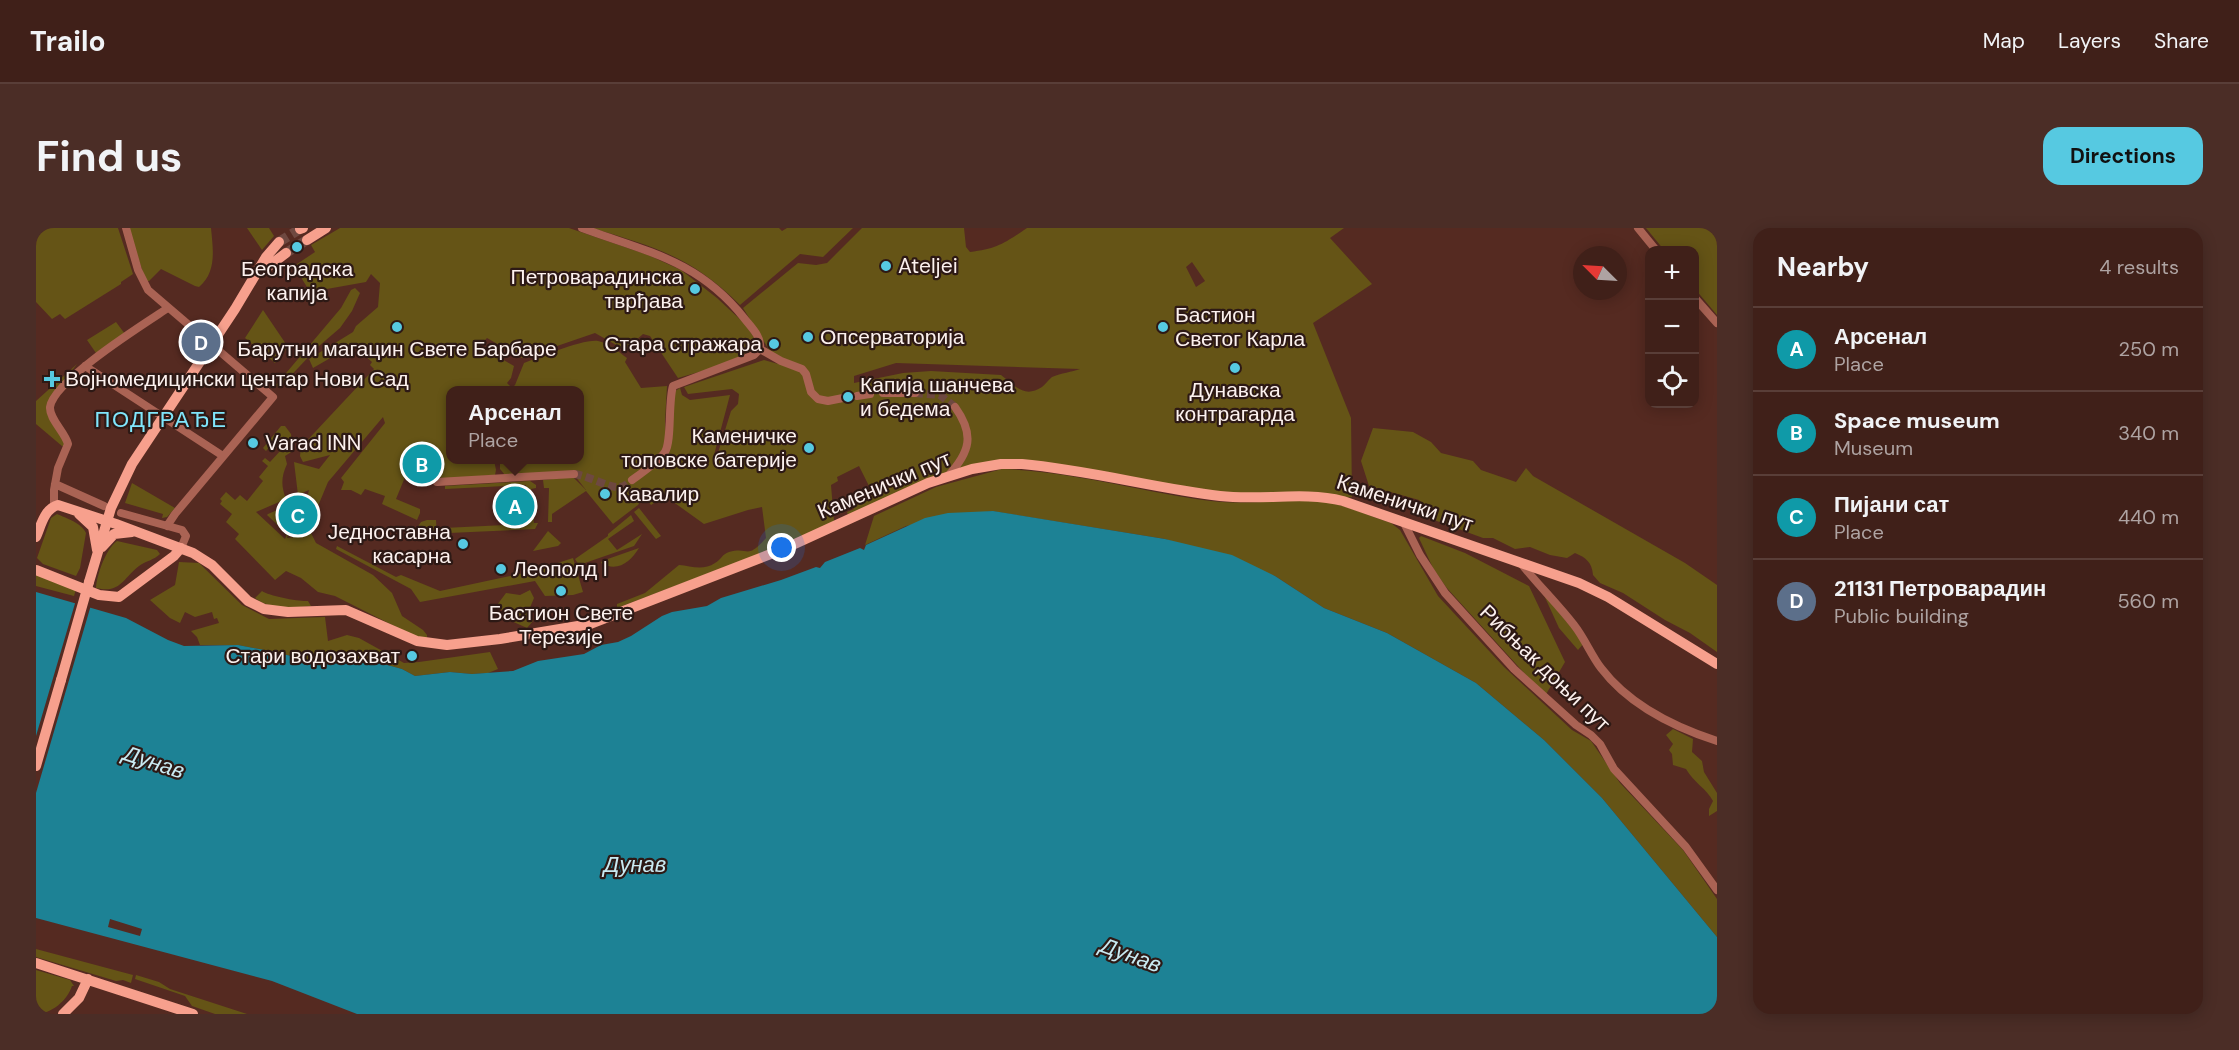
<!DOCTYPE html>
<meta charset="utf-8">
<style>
body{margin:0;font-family:"DM Sans",sans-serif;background:#4b2d26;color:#f1f3f6}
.controls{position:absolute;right:18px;top:18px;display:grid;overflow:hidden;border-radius:12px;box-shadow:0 3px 15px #0003}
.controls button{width:54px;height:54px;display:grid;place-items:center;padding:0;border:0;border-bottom:2px solid #593e38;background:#402019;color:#f1f3f6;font:30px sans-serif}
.compass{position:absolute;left:1537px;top:18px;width:54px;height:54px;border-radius:50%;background:#402019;box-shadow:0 3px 15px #0003;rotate:294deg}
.you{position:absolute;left:746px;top:320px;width:21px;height:21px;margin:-15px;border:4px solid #fff;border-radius:50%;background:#1a73e8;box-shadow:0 0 0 9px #1a73e833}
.badge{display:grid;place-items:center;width:39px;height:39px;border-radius:50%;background:#56c9e1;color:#fff;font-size:20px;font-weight:700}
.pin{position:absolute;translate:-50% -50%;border:3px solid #fff;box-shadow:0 2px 6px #0006}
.popup{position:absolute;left:410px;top:158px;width:138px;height:78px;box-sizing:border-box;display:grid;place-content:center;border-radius:12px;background:#402019;filter:drop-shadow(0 2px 4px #0005);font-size:20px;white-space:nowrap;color:#aea3a2}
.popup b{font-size:22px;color:#f1f3f6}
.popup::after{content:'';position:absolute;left:50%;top:100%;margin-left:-12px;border:12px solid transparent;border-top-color:#402019}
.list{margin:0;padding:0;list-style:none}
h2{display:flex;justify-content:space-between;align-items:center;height:78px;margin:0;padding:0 24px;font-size:26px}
h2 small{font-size:20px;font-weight:400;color:#aea3a2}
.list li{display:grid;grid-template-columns:39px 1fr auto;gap:18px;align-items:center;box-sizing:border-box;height:84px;padding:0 24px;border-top:2px solid #593e38}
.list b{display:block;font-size:22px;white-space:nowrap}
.list p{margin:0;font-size:20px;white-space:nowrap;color:#aea3a2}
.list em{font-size:20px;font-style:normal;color:#aea3a2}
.icon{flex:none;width:33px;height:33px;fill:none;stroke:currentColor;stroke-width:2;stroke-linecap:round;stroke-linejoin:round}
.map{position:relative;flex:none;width:1681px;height:786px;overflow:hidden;border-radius:18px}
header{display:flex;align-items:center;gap:36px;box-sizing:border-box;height:84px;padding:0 30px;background:#402019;border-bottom:2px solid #593e38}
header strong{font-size:28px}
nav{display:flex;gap:33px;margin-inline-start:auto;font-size:21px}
.intro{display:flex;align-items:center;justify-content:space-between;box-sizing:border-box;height:144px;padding:0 36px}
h1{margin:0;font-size:42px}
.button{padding:15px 27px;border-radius:18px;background:#56c9e1;color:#111;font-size:21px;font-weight:700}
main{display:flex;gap:36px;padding:0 36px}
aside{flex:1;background:#402019;border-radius:18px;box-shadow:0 3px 15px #0003}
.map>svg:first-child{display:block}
.green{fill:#655416;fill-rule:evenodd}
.water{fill:#1d8295}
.pier{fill:#552a21}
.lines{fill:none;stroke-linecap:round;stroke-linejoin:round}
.minor-tunnel{stroke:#6e4840;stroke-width:8;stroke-dasharray:8 4;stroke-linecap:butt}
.major-tunnel{stroke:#6e4840;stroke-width:10;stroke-dasharray:10 5;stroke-linecap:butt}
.minor{stroke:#aa6354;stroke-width:8}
.major{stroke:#f7a08d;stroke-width:10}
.major-bridge{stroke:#f7a08d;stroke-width:10}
.poi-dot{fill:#56c9e1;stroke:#2d1915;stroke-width:2}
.labels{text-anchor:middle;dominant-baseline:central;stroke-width:4.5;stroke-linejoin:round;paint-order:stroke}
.poi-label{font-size:21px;fill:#fcf1ee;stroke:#2d1915;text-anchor:start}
.street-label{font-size:21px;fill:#fcf1ee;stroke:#2d1915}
.neighbourhood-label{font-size:22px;letter-spacing:1.5px;fill:#80e6fc;stroke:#2d1915}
.water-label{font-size:22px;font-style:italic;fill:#c9eaf2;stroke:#2d1915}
</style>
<header>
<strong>Trailo</strong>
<nav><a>Map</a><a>Layers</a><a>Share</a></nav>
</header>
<div class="intro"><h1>Find us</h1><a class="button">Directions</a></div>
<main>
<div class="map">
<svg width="1681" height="786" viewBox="0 0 1681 786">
<rect width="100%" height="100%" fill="#552a21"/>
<path class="green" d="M0,0H82L97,46L85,54V56L29,91L24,86L16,91L0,74Z
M92,0H175C177,21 181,44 163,59L159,58L125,41L113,53H110Z
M211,0H233L238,8L226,22Z
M304,0H533L612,27L645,42L681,70L709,96L721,114L718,121L687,137L642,150L614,108L607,106L589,122L559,105L486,130L451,110L443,118L447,123L454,124L478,138L475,150L471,155L476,160L479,157L488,135C505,129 546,111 562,113C572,115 583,124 591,130L589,134L605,160L631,158L629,193L631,225L639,163L644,160L646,167L654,172L694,167L678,227L681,228L695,183L702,176L703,166L696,161L652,166L648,159L728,132L742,136L707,80L762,35L780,37L791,35L826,0H928L930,19L934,24C961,21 969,15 991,0H1308L1294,10L1336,56L1277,95L1315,190L1316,269L1308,270L1279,264L1207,267L964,233L812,287L811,284L818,281L816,277L827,272L824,266L834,260L823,238L801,249L802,253L795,257L798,293L779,305L581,380V376L609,365L643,337C655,338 667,343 679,335C685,332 686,326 693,324C714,318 709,333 730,310L726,279L712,282L668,296L629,268L615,277L608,268L602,277L577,296L550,263L516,286V294H512L513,260H508L507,252L537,249L550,262L535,243L469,247L464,241V232H544V162H414V232H458L460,242L459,247L408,251L374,237L360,271L384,281V285L381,292L346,276L349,268L329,261L325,267L315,262H305L308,254L305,250L349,195L347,189L292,254L282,278L270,273L264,275L251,310L266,308L275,288H277L275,305L280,315L337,347L356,365L366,388L387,402L391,407V412L374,406L299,368L282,364L265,350L250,343L239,352L199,311L203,306L190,294L196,286L184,276L186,273L184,271L190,264L199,272L204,267L211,273L227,253L223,249L232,238L226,233L229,230L234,234L245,222L237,215L230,223L227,220L245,198H249L255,206L257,223L249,228L251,236C245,249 245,258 250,271L220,284L249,311L251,306L231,287L232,286L271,269L273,262L262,267L258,234L283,241L294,227L267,234L264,228L265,219L338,141L334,137L336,134L317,117L277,140L273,131L317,104L320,98L342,79L344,55L335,46L330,54L274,64L258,38L279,24L275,17ZM1156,34L1169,53L1160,59L1150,39ZM860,135L1044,141C1036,144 1025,145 1016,149C1012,152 1010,156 1006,159C988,171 978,157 965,147L895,143L867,145L818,155V148Z
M556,0H743L746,3L751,0H817L787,29L764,26L704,77C656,29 619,19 556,0Z
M1610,0H1681V87L1659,61L1658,22H1628Z
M319,60L324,65L316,83L304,100L283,118L243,160L240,157L305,80L315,62Z
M227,82L252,119L239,135L209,110Z
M80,94L89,106L60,125L51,112Z
M41,136L16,169L14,177L30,218H26L0,196V173Z
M1337,200L1377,204L1395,214L1405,225L1437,233L1445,242L1480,254L1490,240L1497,248L1649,335L1681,357V424L1654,405L1629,392L1587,365L1564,355L1557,347C1556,335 1551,330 1539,325L1531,330L1514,327L1494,319L1479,321L1457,310H1447L1390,289L1393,280L1383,272L1333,258L1325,233Z
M966,241C1037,243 1105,264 1175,273C1209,277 1242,272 1276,273C1303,273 1330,287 1355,295L1364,302L1402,368L1468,439L1536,502L1555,513L1584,555L1647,622L1681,671V709L1566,570L1508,512L1440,455L1351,405L1288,380L1239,348L1129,311L956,283L870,298L829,317L838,288L900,259Z
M494,253L500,257V260L495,261L498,295H502L499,301L413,305L408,300L492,296L490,257L409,261V258Z
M96,255L139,280L131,289L126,290L127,286L89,275Z
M603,280L625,308L620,311L598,284Z
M21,286C30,290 46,295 50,305L44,340L40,348L7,336L1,330L15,290Z
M595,287L598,293L572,311L581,322L606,306L598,318L543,337L539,331L572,308V306Z
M391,292H400L401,310H374L385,294Z
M512,303L525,315L522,318L497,323Z
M1385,308L1429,325L1493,358L1529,434L1509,468L1410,359L1397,340L1383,310Z
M81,313L121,322L124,326C118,332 110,333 103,338C87,350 85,366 60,360C61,347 69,322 81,313Z
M301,318L360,349L365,347L404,363L497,343L537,330L547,364L537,367L509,368L499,353L384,374L375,361L300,321Z
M603,320C595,333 582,345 565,335L566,333Z
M143,334L163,335L206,377L233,391L289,389L292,413L311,407L323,410L368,435L383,434L454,424L462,441L452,445L436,446L414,444L379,448L366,441L333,432L301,431L283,435L239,424L202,417H164L161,409L155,403L183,395L181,390L178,391L176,384L159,389L149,384L144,395L134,390L114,372L139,357Z
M0,346L40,361L38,368L0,358Z
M494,362L498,370L493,382L497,393L491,400L471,391L469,383L465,382L461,377L470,365L484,367Z
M226,363C233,368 265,374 272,373L275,378C257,380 234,382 219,370Z
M1507,365L1548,415L1542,422L1523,400Z
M1637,501L1657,511L1656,524L1666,533L1668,544L1681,565V583L1673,588V581L1677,573C1670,560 1658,555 1650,541L1637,537L1636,526L1633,522L1637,516L1630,507Z
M0,721L97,747L95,755L87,752L80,753L0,729Z
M0,742L34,752L38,758H36C31,773 15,786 0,786Z
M100,747L123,754L134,761L211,786H179L156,778L149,768L99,751Z"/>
<path class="water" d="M957,283L1129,311L1196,327L1239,348L1288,380L1351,405L1440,455L1508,512L1566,570L1681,709V786H321L236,753L0,690V364L90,390L132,412L148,418L202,417L239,424L283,435L301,431L333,432L366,441L379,448L414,444L436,446L477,443L502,433L548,426L565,417L582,414L595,408L626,388L636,384L671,378L685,370L745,352L780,339L784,340L789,334L824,320L828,322L830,317L889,290L912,285Z"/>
<path class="pier" d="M40,372L55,377L0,565V508Z
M74,691L106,701L104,708L72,699Z"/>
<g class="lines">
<path class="minor-tunnel" d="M879,165L904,167L919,179
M538,246C551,247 575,261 584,259C588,259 593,255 596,252"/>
<path class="major-tunnel" d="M243,14L264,1
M250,25L271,12"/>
<path class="minor" d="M90,0L102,42L112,62L237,169L139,286L131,298
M546,0C611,24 662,32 708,90C715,99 726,109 724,121L718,127L637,158C632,174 636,213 629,224C621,235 607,244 596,252
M1602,0L1620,22
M1658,69L1681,95
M724,121L745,133L766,141L770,146L775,164L782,171L792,173L812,169
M49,138L187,228
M847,165H879
M821,168L834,166
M912,248C934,224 939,207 919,179
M401,254L538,246
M19,256L68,278
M18,278V262L22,240L32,216C29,204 13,191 14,179C18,152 108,96 132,80
M85,285L146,302L150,308L145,320
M1367,293L1384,327L1409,365L1478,441L1540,497L1555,507L1564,516L1578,541L1650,619L1681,662
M1484,334C1501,356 1521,375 1538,397C1549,411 1555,427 1565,440C1593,477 1638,499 1681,513"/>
<path class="major" d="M264,1L267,0
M271,12L290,0
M225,44L250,25
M43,286L57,299L61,322
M0,309C5,298 8,281 22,277L80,296L157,325L176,337L212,373L228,381L252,384L310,382L381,413L411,417L464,411L554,396L750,320L892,255L936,241L965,236H986C1053,242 1118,260 1184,268C1225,273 1267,263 1307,273L1543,355L1572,369L1681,436
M66,319L78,306L96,304
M0,342L63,367L83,369L138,328L145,320
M53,354L75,280L96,236L199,81L230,29L243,14
M0,538L25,452
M0,735L157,786
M27,786L43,770L52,751"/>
<path class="major-bridge" d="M25,452L53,354"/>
</g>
<g class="poi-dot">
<circle cx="261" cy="19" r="6"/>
<circle cx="850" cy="38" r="6"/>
<circle cx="659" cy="61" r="6"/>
<circle cx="361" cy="99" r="6"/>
<circle cx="1127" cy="99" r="6"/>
<circle cx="772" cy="109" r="6"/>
<circle cx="738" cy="116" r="6"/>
<circle cx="1199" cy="140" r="6"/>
<path d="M13 142h6v6h6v6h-6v6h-6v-6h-6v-6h6z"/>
<circle cx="812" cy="169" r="6"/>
<circle cx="217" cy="215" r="6"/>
<circle cx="773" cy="220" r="6"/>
<circle cx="569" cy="266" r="6"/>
<circle cx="427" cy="316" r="6"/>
<circle cx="465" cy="341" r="6"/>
<circle cx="525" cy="363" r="6"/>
<circle cx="376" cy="428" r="6"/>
</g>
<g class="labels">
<g class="poi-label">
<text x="862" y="38">Ateljei</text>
<text x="261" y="41" text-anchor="middle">Београдска<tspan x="261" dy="24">капија</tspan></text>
<text x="647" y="49" text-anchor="end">Петроварадинска<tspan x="647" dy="24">тврђава</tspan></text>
<text x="1139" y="87">Бастион<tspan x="1139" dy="24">Светог Карла</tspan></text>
<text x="784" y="109">Опсерваторија</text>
<text x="726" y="116" text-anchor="end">Стара стражара</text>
<text x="361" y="121" text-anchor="middle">Барутни магацин Свете Барбаре</text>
<text x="29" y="151">Војномедицински центар Нови Сад</text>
<text x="824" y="157">Капија шанчева<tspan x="824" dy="24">и бедема</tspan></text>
<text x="1199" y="162" text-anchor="middle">Дунавска<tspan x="1199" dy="24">контрагарда</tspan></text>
<text x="761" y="208" text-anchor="end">Каменичке<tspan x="761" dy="24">топовске батерије</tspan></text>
<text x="229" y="215">Varad INN</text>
<text x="581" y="266">Кавалир</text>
<text x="415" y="304" text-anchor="end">Једноставна<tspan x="415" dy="24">касарна</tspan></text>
<text x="477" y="341">Леополд I</text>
<text x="525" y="385" text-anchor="middle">Бастион Свете<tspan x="525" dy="24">Терезије</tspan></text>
<text x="364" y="428" text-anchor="end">Стари водозахват</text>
</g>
<g class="street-label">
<text transform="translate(848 257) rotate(-23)">Каменички пут</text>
<text transform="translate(1369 275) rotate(18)">Каменички пут</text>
<text transform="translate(1509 440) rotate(44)">Рибњак доњи пут</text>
</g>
<g class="neighbourhood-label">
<text x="125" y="191">ПОДГРАЂЕ</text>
</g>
<g class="water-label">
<text transform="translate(118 534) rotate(18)">Дунав</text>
<text x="599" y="636">Дунав</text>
<text transform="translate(1095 727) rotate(20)">Дунав</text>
</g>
</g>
</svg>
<div class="controls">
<button>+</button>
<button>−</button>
<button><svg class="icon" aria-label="locate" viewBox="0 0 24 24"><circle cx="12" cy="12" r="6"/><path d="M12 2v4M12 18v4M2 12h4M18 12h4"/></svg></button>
</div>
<svg class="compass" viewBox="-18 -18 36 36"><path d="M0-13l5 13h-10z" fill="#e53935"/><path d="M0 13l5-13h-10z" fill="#aea3a2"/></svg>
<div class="you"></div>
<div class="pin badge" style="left:479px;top:278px;background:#0f9aa8">A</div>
<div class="popup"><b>Арсенал</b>Place</div>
<div class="pin badge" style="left:386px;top:236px;background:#0f9aa8">B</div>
<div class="pin badge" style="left:262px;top:287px;background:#0f9aa8">C</div>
<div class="pin badge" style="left:165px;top:114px;background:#5c6f8a">D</div>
</div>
<aside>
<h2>Nearby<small>4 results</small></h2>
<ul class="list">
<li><span class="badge" style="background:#0f9aa8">A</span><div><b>Арсенал</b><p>Place</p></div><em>250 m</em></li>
<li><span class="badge" style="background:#0f9aa8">B</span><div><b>Space museum</b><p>Museum</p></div><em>340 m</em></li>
<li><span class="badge" style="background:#0f9aa8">C</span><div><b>Пијани сат</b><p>Place</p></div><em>440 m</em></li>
<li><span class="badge" style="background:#5c6f8a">D</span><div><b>21131 Петроварадин</b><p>Public building</p></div><em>560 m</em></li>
</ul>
</aside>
</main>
